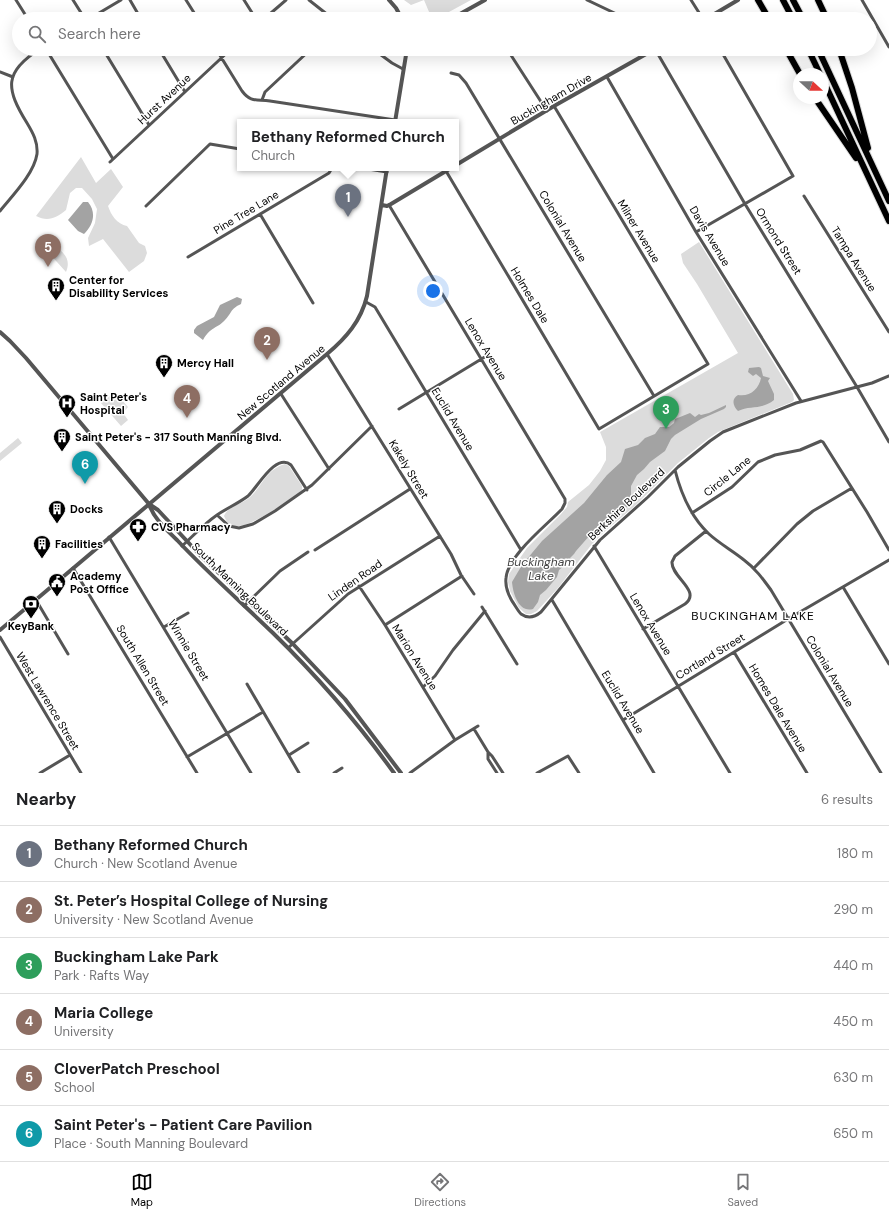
<!DOCTYPE html>
<meta charset="utf-8">
<style>
body{margin:0;font-family:"DM Sans",sans-serif;background:#f2f2f2;color:#202124}
.compass{position:absolute;left:793px;top:68px;width:36px;height:36px;border-radius:50%;background:#fff;box-shadow:0 4px 16px #0002;rotate:111deg}
.you{position:absolute;left:433px;top:291px;width:14px;height:14px;margin:-10px;border:3px solid #fff;border-radius:50%;background:#1a73e8;box-shadow:0 0 0 6px #1a73e833}
.badge{display:grid;place-items:center;width:26px;height:26px;border-radius:50%;background:#000;color:#fff;font-size:13px;font-weight:700}
.pin{position:absolute;translate:-50% -33px;filter:drop-shadow(0 1px 2px #0008)}
.pin::after{content:'';position:absolute;top:21px;width:14px;height:12px;background:inherit;clip-path:polygon(0 0,100% 0,50% 100%)}
.popup{position:absolute;left:237px;top:119px;width:222px;height:52px;box-sizing:border-box;display:grid;place-content:center;border-radius:0px;background:#fff;filter:drop-shadow(0 1px 3px #0005);font-size:13px;white-space:nowrap;color:#757577}
.popup b{font-size:15px;color:#202124}
.popup::after{content:'';position:absolute;left:50%;top:100%;margin-left:-8px;border:8px solid transparent;border-top-color:#fff}
.list{margin:0;padding:0;list-style:none}
h2{display:flex;justify-content:space-between;align-items:center;height:52px;margin:0;padding:0 16px;font-size:17px}
h2 small{font-size:13px;font-weight:400;color:#757577}
.list li{display:grid;grid-template-columns:26px 1fr auto;gap:12px;align-items:center;box-sizing:border-box;height:56px;padding:0 16px;border-top:1px solid #e0e0e0}
.list b{display:block;font-size:15px;white-space:nowrap}
.list p{margin:0;font-size:13px;white-space:nowrap;color:#757577}
.list em{font-size:13px;font-style:normal;color:#757577}
.icon{flex:none;width:22px;height:22px;fill:none;stroke:currentColor;stroke-width:2;stroke-linecap:round;stroke-linejoin:round}
.map{position:relative;flex:none;width:889px;height:773px;overflow:hidden}
.search{position:absolute;background:#fff;box-shadow:0 4px 16px #0002;left:12px;right:12px;top:12px;height:44px;display:flex;align-items:center;gap:10px;box-sizing:border-box;padding:0 14px;border-radius:22px;color:#757577;font-size:15px}
.sheet{height:388px;background:#fff}
nav{display:flex;justify-content:space-around;align-items:center;box-sizing:border-box;height:56px;border-top:1px solid #e0e0e0;background:#fff;font-size:11px;color:#757577}
nav a{display:grid;justify-items:center;gap:2px}
nav .on{color:#000}
.map>svg:first-child{display:block}
.green{fill:#dcdcdc}
.water{fill:#a3a3a3}
.lines{fill:none;stroke-linecap:round;stroke-linejoin:round}
.motorway-casing{stroke:#dbdbdb;stroke-width:8}
.minor{stroke:#555;stroke-width:3}
.tertiary{stroke:#555;stroke-width:4}
.motorway{stroke:#000;stroke-width:6}
.labels{text-anchor:middle;dominant-baseline:central;stroke-width:3;stroke-linejoin:round;paint-order:stroke}
.street-label{font-size:11px;fill:#000;stroke:#fff}
.poi-label{font-size:11px;font-weight:bold;fill:#000;stroke:#fff;text-anchor:start}
.water-label{font-size:12px;font-style:italic;fill:#444;stroke:#fff}
.neighbourhood-label{font-size:12px;letter-spacing:1px;fill:#000;stroke:#fff}
</style>
<div class="map">
<svg width="889" height="773" viewBox="0 0 889 773">
<rect width="100%" height="100%" fill="#fff"/>
<path class="green" d="M404,0H471L436,19H432L424,0L411,5Z
M81,157L96,183L111,169L123,187L108,206C111,215 117,224 127,226L139,243L145,246L147,253L144,261L129,272L103,239L89,246L88,238L95,223L97,209L92,199L82,188H76L70,193L66,210C56,218 48,222 36,216Z
M699,242L793,394L794,400L792,402L718,432L709,438L678,463L636,505L603,533L592,544L558,588L537,611L531,614H526L519,608L510,591L508,582L509,574L527,548L561,514L567,507L568,502L589,485L600,471L606,460V447L600,432L738,353L697,284L683,263L681,254Z
M51,245C62,250 72,258 66,272L48,252V248Z
M115,392L128,407L123,413L128,420L121,426L101,403Z
M18,438L22,443L0,461V453Z
M285,464L289,466L302,486V490L299,493C289,501 251,526 239,526C234,527 231,525 227,522L224,516C227,507 242,504 249,498C263,486 265,470 285,464Z"/>
<path class="water" d="M83,202H88C97,213 93,225 84,234L78,231L68,220Z
M237,297L242,299L241,304C230,309 232,313 225,320C217,329 211,326 203,340L194,333V330L197,326L214,317L220,305Z
M759,367L761,368L763,376L770,378L768,381L774,394V400C762,410 750,405 738,411C733,406 731,399 738,395C750,397 759,389 761,378L756,374L753,376L748,372L749,368Z
M726,405V407L724,409L701,419L675,435L671,439L665,451L650,462L644,469L637,475L631,486V500L628,506L613,518L598,526L576,551L574,554L567,561L565,565L559,570L557,577L546,590L540,595L538,602L533,609C519,613 513,594 512,582L522,565L542,541L584,503L607,475L621,462L625,449L638,445L645,438L655,434L660,427H669L674,423L675,419L690,413L695,417L699,414L701,415L709,413Z"/>
<g class="lines">
<defs>
<path id="motorway" d="M758,0L769,19
M783,0L793,19
M793,0L803,19
M818,0L827,19
M786,49L800,74
M808,49L820,74
M818,49L889,201
M839,49L852,88L868,148
M823,80L889,221
M815,98L856,158"/>
</defs>
<use href="#motorway" class="motorway-casing"/>
<path class="minor" d="M16,0L28,19
M73,0L85,19
M130,0L141,19
M186,0L198,19
M244,0L256,19
M309,0L333,19
M587,0L627,19
M691,0L703,19
M862,0L889,47
M89,19L121,0
M264,19L286,0
M46,49L113,159
M103,49L149,125
M159,49L185,92
M216,49L242,91C251,103 257,99 270,101L395,120
M373,49L392,63L403,69
M507,49L547,111
M655,49L745,204L857,387L889,442
M0,72L13,77
M451,73L459,75L466,83L654,396
M607,77L696,232L801,401
M262,100L265,92L311,49
M110,162L231,49
M362,168L387,172
M446,171L599,429L708,364L554,106
M804,196L889,332
M389,205L565,499V503L562,509C547,525 508,555 506,578C505,586 508,594 512,601C515,605 518,611 521,614C528,619 535,617 541,612L600,540L648,497L678,467L710,441L723,432L796,403L872,383L889,376
M146,206L210,144L240,149
M0,211C12,196 34,174 37,154C38,142 33,133 27,123C6,89 3,72 40,49
M260,214L313,303
M696,232L793,176L720,49
M188,257L329,173L332,168
M366,302L375,307L521,550
M327,354L451,554L461,575L474,594
M281,394L329,469
M399,409L488,355
M675,470C681,494 691,517 709,534C720,544 733,551 744,560C755,568 763,579 771,590L881,773
M692,513L732,487L758,462L775,455L800,450L821,441L823,442L867,512L889,550
M217,515L229,526L239,528L253,524L275,511L312,485L372,426
M109,537L251,773
M182,546C194,535 204,524 217,515C227,508 239,503 248,496C257,488 276,452 291,465L307,490
M594,546L730,773
M315,550L410,489
M73,568L197,773
M754,568L797,524L813,511L852,488
M359,586L385,625L455,740
M843,587L889,664
M36,600L68,654
M552,600L654,773
M244,606L280,571L308,552
M482,607L517,664
M385,625L462,576
M164,627L188,613
M643,629L685,604C702,591 671,577 672,562L675,556L706,531
M0,637L81,773
M288,648L348,594L440,536
M734,652L807,773
M247,684L299,773
M423,687L435,676L453,650L485,611
M623,720L788,619L889,560
M474,729L488,752L492,756L503,773
M488,752V759L497,773
M289,755L308,743
M187,757L263,712
M40,773L70,755
M334,773L342,768
M410,773L455,740L478,726
M537,773L568,756L579,773"/>
<path class="tertiary" d="M389,0L396,8L402,19
M451,19L485,0
M706,19L738,0
M395,122L407,49
M456,165L554,106L655,49
M382,205L387,206L391,204L451,168
M0,332L10,341L26,358L149,504L158,510L200,555L293,644L345,699L401,773
M149,504C154,519 166,529 177,540C207,572 241,602 273,633C317,676 358,723 394,773
M0,630L327,354C346,338 361,321 367,296L387,168"/>
<use href="#motorway" class="motorway"/>
</g>
<defs>
<symbol id="building-pin" viewBox="-11 -11 22 30"><path d="M0 17L-7.5 6A9.5 9.5 0 1 1 7.5 6Z" fill="#000" stroke="#fff"/><path d="M-4-6H4V6H1V3H-1V6H-4ZM-2.5-4.3h1.7v1.8h-1.7ZM.8-4.3h1.7v1.8H.8ZM-2.5-1h1.7V.8h-1.7ZM.8-1h1.7V.8H.8Z" fill="#fff"/></symbol>
<symbol id="hospital-pin" viewBox="-11 -11 22 30"><path d="M0 17L-7.5 6A9.5 9.5 0 1 1 7.5 6Z" fill="#000" stroke="#fff"/><path d="M-5-5h3v3.5h4V-5h3V5h-3V1.5h-4V5h-3Z" fill="#fff"/></symbol>
<symbol id="pharmacy-pin" viewBox="-11 -11 22 30"><path d="M0 17L-7.5 6A9.5 9.5 0 1 1 7.5 6Z" fill="#000" stroke="#fff"/><path d="M-2-6h4v4h4v4h-4v4h-4v-4h-4v-4h4Z" fill="#fff"/></symbol>
<symbol id="civic-pin" viewBox="-11 -11 22 30"><path d="M0 17L-7.5 6A9.5 9.5 0 1 1 7.5 6Z" fill="#000" stroke="#fff"/><path d="M-.6-6.5H3V-4.5H.6V-3L4-1V1h2V6H-6V1h2V-1L-.6-3ZM-1.2 2.5V6h2.4V2.5Z" fill="#fff"/></symbol>
<symbol id="bank-pin" viewBox="-11 -11 22 30"><path d="M0 17L-7.5 6A9.5 9.5 0 1 1 7.5 6Z" fill="#000" stroke="#fff"/><path d="M-6-4H6V4H-6ZM0-2.3a2.3 2.3 0 1 0 0 4.6a2.3 2.3 0 1 0 0-4.6Z" fill="#fff"/></symbol>
</defs>
<g fill-rule="evenodd">
<use href="#building-pin" x="46" y="276" width="20" height="27"/>
<use href="#building-pin" x="154" y="353" width="20" height="27"/>
<use href="#hospital-pin" x="57" y="393" width="20" height="27"/>
<use href="#building-pin" x="52" y="427" width="20" height="27"/>
<use href="#building-pin" x="47" y="499" width="20" height="27"/>
<use href="#pharmacy-pin" x="128" y="517" width="20" height="27"/>
<use href="#building-pin" x="32" y="534" width="20" height="27"/>
<use href="#civic-pin" x="47" y="572" width="20" height="27"/>
<use href="#bank-pin" x="21" y="594" width="20" height="27"/>
</g>
<g class="labels">
<g class="street-label">
<text transform="translate(164 99) rotate(-43)">Hurst Avenue</text>
<text transform="translate(551 99) rotate(-30)">Buckingham Drive</text>
<text transform="translate(246 212) rotate(-31)">Pine Tree Lane</text>
<text transform="translate(563 226) rotate(59)">Colonial Avenue</text>
<text transform="translate(639 231) rotate(59)">Milner Avenue</text>
<text transform="translate(710 236) rotate(59)">Davis Avenue</text>
<text transform="translate(779 241) rotate(58)">Ormond Street</text>
<text transform="translate(854 259) rotate(58)">Tampa Avenue</text>
<text transform="translate(530 295) rotate(59)">Holmes Dale</text>
<text transform="translate(486 349) rotate(59)">Lenox Avenue</text>
<text transform="translate(281 382) rotate(-40)">New Scotland Avenue</text>
<text transform="translate(453 419) rotate(59)">Euclid Avenue</text>
<text transform="translate(409 469) rotate(59)">Kakely Street</text>
<text transform="translate(727 476) rotate(-39)">Circle Lane</text>
<text transform="translate(626 504) rotate(-43)">Berkshire Boulevard</text>
<text transform="translate(355 580) rotate(-35)">Linden Road</text>
<text transform="translate(240 589) rotate(44)">South Manning Boulevard</text>
<text transform="translate(651 624) rotate(59)">Lenox Avenue</text>
<text transform="translate(189 650) rotate(59)">Winnie Street</text>
<text transform="translate(710 656) rotate(-31)">Cortland Street</text>
<text transform="translate(415 657) rotate(58)">Marion Avenue</text>
<text transform="translate(143 665) rotate(59)">South Allen Street</text>
<text transform="translate(830 671) rotate(59)">Colonial Avenue</text>
<text transform="translate(48 701) rotate(59)">West Lawrence Street</text>
<text transform="translate(623 702) rotate(59)">Euclid Avenue</text>
<text transform="translate(778 708) rotate(59)">Homes Dale Avenue</text>
</g>
<g class="poi-label">
<text x="69" y="280">Center for<tspan x="69" dy="13">Disability Services</tspan></text>
<text x="177" y="363">Mercy Hall</text>
<text x="80" y="397">Saint Peter's<tspan x="80" dy="13">Hospital</tspan></text>
<text x="75" y="437">Saint Peter's - 317 South Manning Blvd.</text>
<text x="70" y="509">Docks</text>
<text x="151" y="527">CVS Pharmacy</text>
<text x="55" y="544">Facilities</text>
<text x="70" y="576">Academy<tspan x="70" dy="13">Post Office</tspan></text>
<text x="31" y="626" text-anchor="middle">KeyBank</text>
</g>
<g class="water-label">
<text x="541" y="562">Buckingham<tspan x="541" dy="14">Lake</tspan></text>
</g>
<g class="neighbourhood-label">
<text x="753" y="616">BUCKINGHAM LAKE</text>
</g>
</g>
</svg>
<svg class="compass" viewBox="-18 -18 36 36"><path d="M0-13l5 13h-10z" fill="#e53935"/><path d="M0 13l5-13h-10z" fill="#757577"/></svg>
<div class="you"></div>
<div class="pin badge" style="left:348px;top:217px;background:#6b7280">1</div>
<div class="popup"><b>Bethany Reformed Church</b>Church</div>
<div class="pin badge" style="left:267px;top:360px;background:#8d6e63">2</div>
<div class="pin badge" style="left:666px;top:429px;background:#2e9e5b">3</div>
<div class="pin badge" style="left:187px;top:418px;background:#8d6e63">4</div>
<div class="pin badge" style="left:48px;top:267px;background:#8d6e63">5</div>
<div class="pin badge" style="left:85px;top:484px;background:#0f9aa8">6</div>
<div class="search"><svg class="icon" aria-label="search" viewBox="0 0 24 24"><circle cx="10" cy="10" r="6"/><path d="M15 15l6 6"/></svg>Search here</div>
</div>
<section class="sheet">
<h2>Nearby<small>6 results</small></h2>
<ul class="list">
<li><span class="badge" style="background:#6b7280">1</span><div><b>Bethany Reformed Church</b><p>Church · New Scotland Avenue</p></div><em>180 m</em></li>
<li><span class="badge" style="background:#8d6e63">2</span><div><b>St. Peter’s Hospital College of Nursing</b><p>University · New Scotland Avenue</p></div><em>290 m</em></li>
<li><span class="badge" style="background:#2e9e5b">3</span><div><b>Buckingham Lake Park</b><p>Park · Rafts Way</p></div><em>440 m</em></li>
<li><span class="badge" style="background:#8d6e63">4</span><div><b>Maria College</b><p>University</p></div><em>450 m</em></li>
<li><span class="badge" style="background:#8d6e63">5</span><div><b>CloverPatch Preschool</b><p>School</p></div><em>630 m</em></li>
<li><span class="badge" style="background:#0f9aa8">6</span><div><b>Saint Peter's - Patient Care Pavilion</b><p>Place · South Manning Boulevard</p></div><em>650 m</em></li>
</ul>
</section>
<nav>
<a class="on"><svg class="icon" aria-label="map" viewBox="0 0 24 24"><path d="M3 6l6-2 6 2 6-2v14l-6 2-6-2-6 2zM9 4v14M15 6v14"/></svg>Map</a>
<a><svg class="icon" aria-label="directions" viewBox="0 0 24 24"><path d="M12 3l9 9-9 9-9-9zM9 14v-3h6M13 9l2 2-2 2"/></svg>Directions</a>
<a><svg class="icon" aria-label="saved" viewBox="0 0 24 24"><path d="M7 4h10v16l-5-4-5 4z"/></svg>Saved</a>
</nav>
